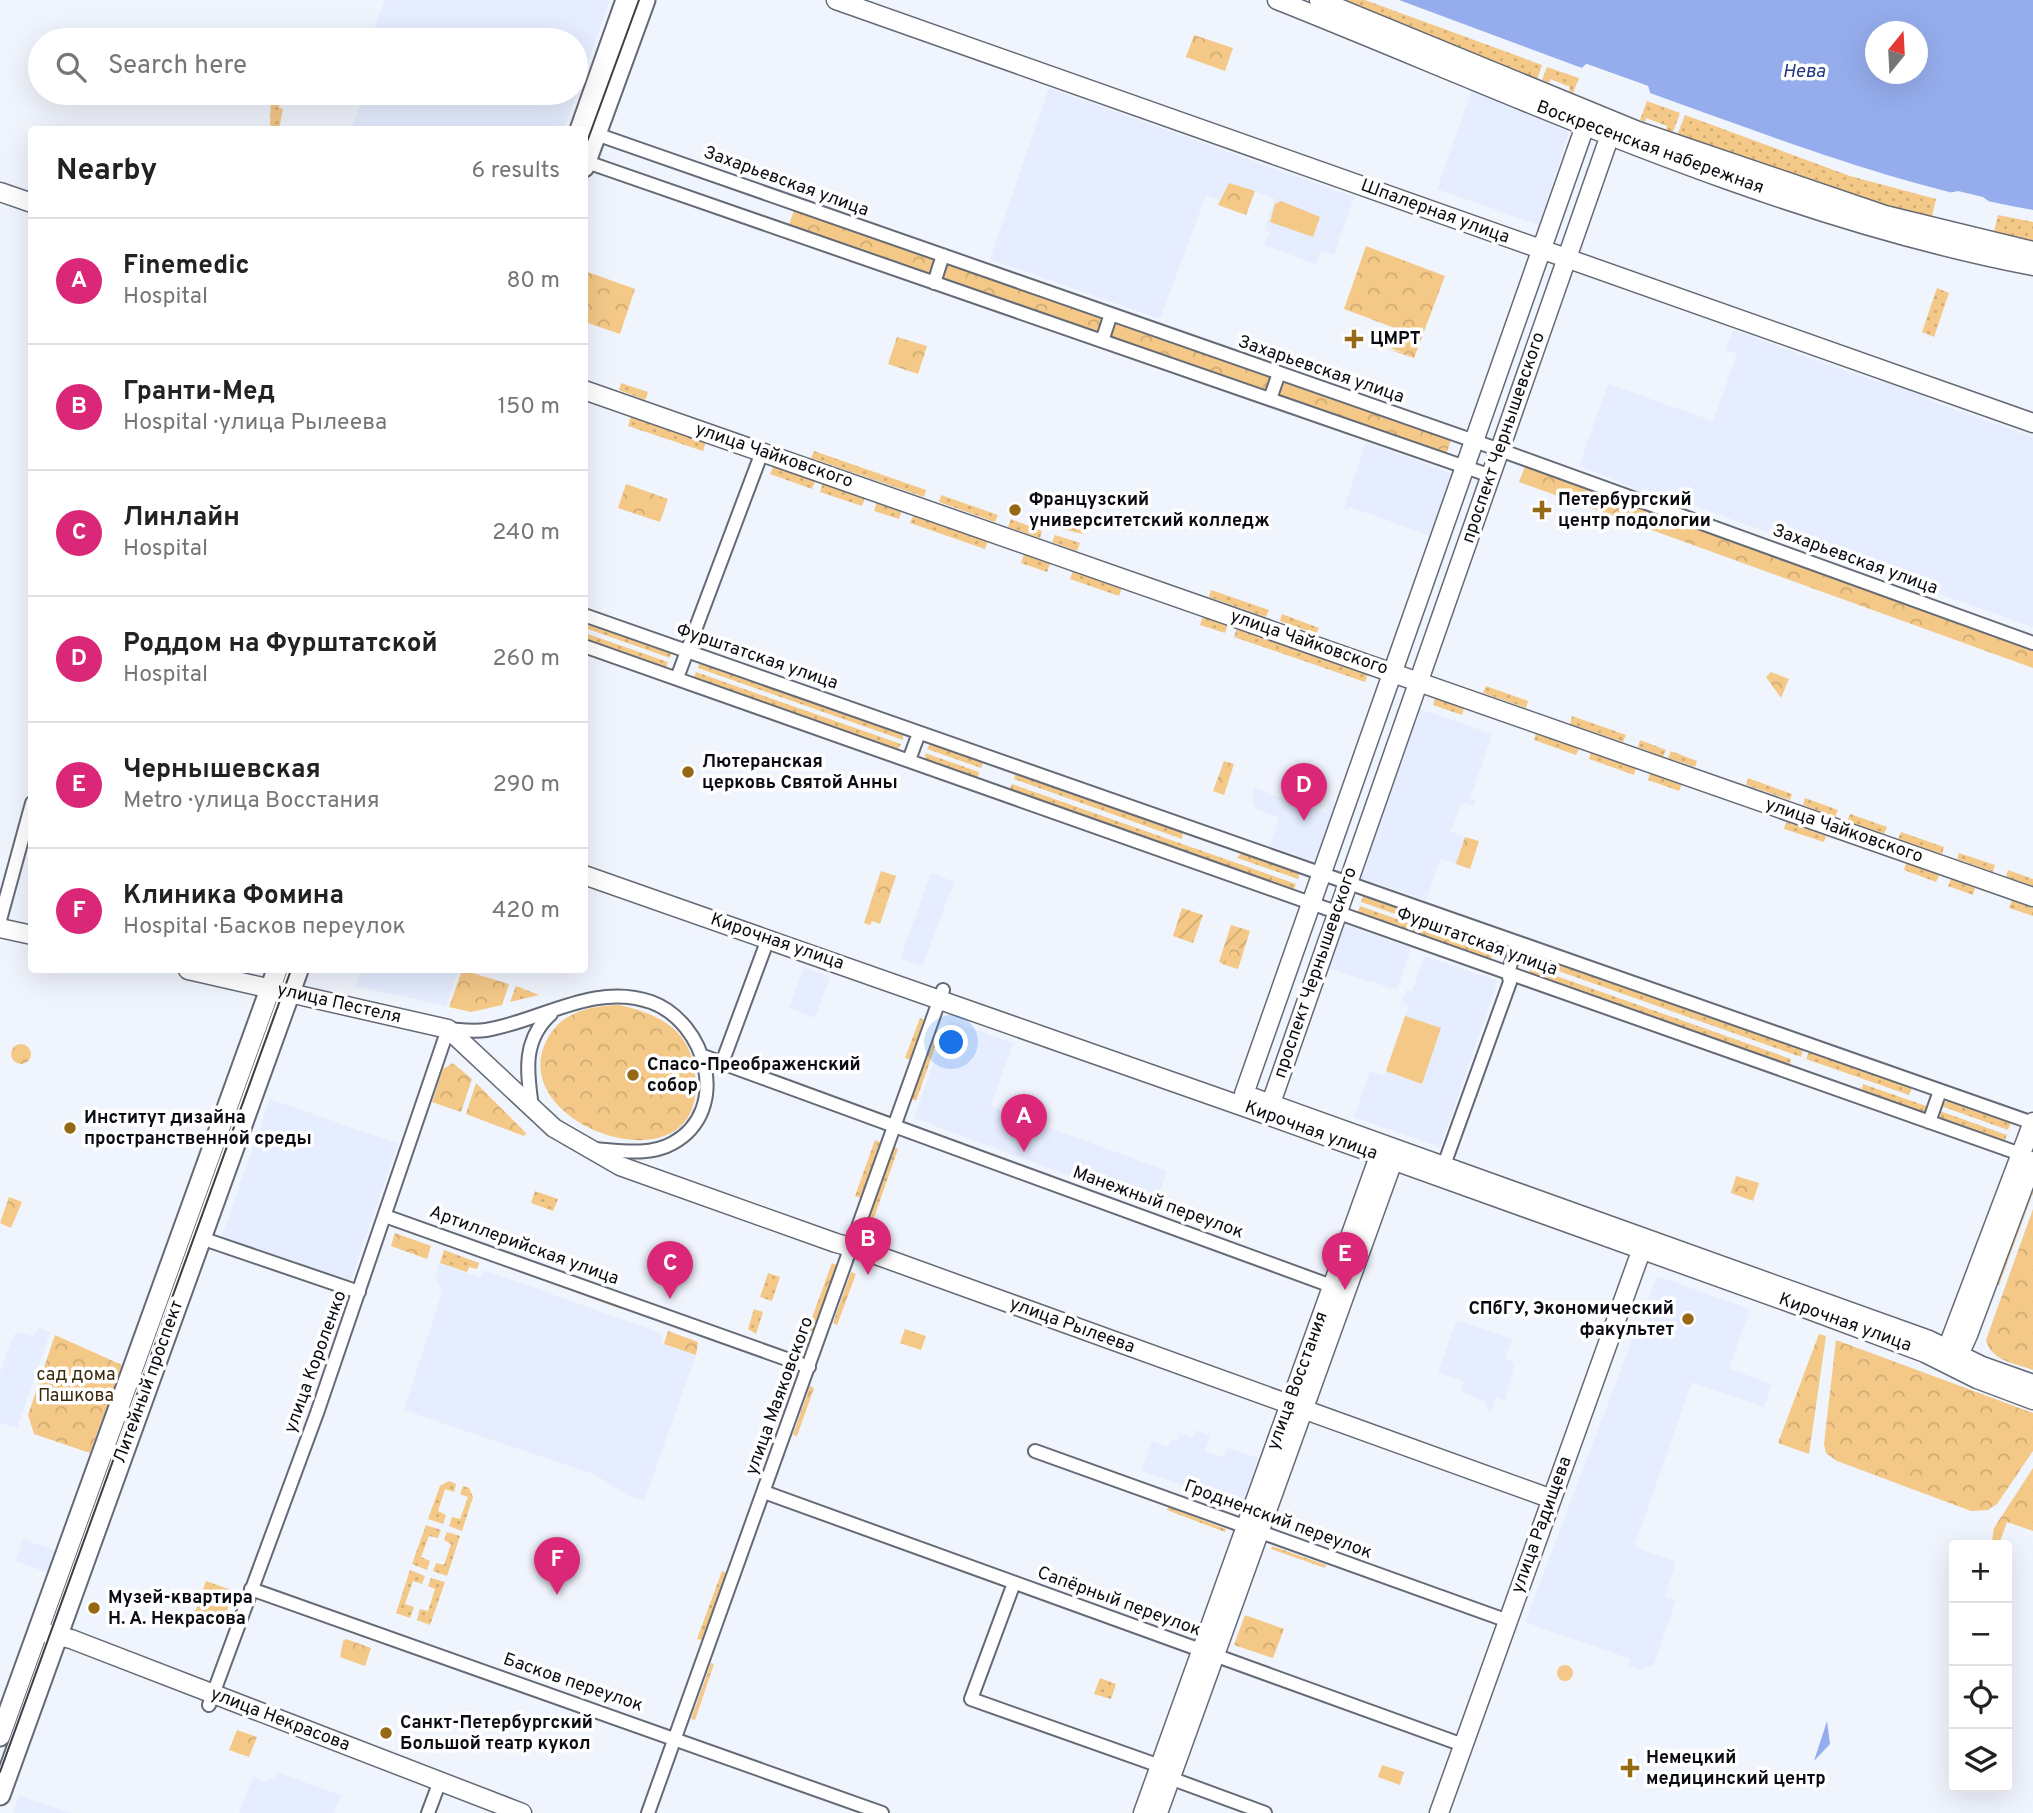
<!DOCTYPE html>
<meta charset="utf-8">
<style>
body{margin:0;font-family:Overpass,sans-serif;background:#f6f6f6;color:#222}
.controls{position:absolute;right:21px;bottom:21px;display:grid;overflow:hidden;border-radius:7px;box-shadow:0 7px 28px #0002}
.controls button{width:63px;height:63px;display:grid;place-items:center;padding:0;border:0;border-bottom:2px solid #e0e0e0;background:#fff;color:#222;font:35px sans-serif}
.compass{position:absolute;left:1865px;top:21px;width:63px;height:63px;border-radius:50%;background:#fff;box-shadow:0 7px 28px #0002;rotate:18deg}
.you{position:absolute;left:952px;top:1043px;width:24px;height:24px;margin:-18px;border:5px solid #fff;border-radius:50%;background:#1a73e8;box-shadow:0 0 0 10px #1a73e833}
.badge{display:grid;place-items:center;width:46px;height:46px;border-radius:50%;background:#db2777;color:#fff;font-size:23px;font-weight:700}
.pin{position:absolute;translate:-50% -58px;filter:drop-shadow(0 2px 4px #0008)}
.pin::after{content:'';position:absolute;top:37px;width:24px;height:21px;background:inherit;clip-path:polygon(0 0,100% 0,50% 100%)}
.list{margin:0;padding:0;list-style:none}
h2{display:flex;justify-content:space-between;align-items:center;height:91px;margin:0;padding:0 28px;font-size:30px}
h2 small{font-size:23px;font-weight:400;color:#767676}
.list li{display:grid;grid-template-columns:46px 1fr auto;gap:21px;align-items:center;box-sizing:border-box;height:126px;padding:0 28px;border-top:2px solid #e0e0e0}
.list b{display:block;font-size:26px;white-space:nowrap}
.list p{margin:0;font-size:23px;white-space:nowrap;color:#767676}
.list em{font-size:23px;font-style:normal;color:#767676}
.icon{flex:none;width:38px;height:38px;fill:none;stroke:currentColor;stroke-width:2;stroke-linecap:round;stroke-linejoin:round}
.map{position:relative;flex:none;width:2033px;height:1813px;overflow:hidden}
.search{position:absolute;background:#fff;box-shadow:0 7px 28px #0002;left:28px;top:28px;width:560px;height:77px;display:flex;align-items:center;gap:18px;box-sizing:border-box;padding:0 24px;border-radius:38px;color:#767676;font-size:26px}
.panel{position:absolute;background:#fff;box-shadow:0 7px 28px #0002;left:28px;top:126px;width:560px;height:847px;border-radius:7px}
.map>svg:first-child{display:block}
.built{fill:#e5edfe}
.grass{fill:url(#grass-dots)}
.forest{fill:url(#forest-crowns)}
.garden{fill:url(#garden-furrows)}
.pitch{fill:#f4c887}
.water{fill:#95aded;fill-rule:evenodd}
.pier{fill:#f0f4fd}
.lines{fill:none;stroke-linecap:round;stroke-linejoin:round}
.street-casing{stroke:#656a77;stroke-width:16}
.secondary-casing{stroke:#656a77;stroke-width:21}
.primary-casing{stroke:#656a77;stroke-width:23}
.street{stroke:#fff;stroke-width:12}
.secondary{stroke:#fff;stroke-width:18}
.primary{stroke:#fff;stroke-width:19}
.tram{stroke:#3c3f45;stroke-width:2}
.poi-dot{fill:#956916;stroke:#fff;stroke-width:2.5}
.labels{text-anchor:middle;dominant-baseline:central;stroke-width:7;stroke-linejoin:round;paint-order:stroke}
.street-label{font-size:18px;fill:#0a0c11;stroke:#fff}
.poi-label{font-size:18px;font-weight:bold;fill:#0a0c11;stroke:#fff;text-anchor:start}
.park-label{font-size:18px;fill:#3c2a0d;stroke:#fff}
.water-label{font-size:19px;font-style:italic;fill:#243881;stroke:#fff}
</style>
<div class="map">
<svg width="2033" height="1813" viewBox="0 0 2033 1813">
<defs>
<pattern id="grass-dots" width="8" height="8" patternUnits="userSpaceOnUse" patternTransform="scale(1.75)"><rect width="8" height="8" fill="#f4c887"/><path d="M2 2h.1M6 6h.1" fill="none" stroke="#d0ab74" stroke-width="1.8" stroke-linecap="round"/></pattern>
<pattern id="forest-crowns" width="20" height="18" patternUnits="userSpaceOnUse" patternTransform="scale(1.75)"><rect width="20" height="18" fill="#f4c887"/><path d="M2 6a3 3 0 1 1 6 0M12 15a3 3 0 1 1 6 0" fill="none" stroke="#d0ab74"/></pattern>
<pattern id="garden-furrows" width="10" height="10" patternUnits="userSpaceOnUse" patternTransform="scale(1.75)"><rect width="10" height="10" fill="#f4c887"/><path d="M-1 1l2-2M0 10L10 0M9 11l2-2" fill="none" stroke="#d0ab74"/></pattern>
</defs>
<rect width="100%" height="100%" fill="#f0f4fd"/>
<path class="built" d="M385,0H610L564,129H352L364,93H576V40H370Z
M1049,88L1354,197L1334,255L1321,251L1316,264L1264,245L1269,232L1264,230L1275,199L1255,192L1246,215L1218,205L1219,200L1206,195L1160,319L990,259Z
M1472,90L1569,132L1539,225L1437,189Z
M1733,330L1877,382H1885L1925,395L1928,400L2033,437V627L1799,544L1800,540L1792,537L1790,540L1683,502L1684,498L1679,496L1673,494L1672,498L1643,488L1641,491L1579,466L1608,384L1713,421L1737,354L1726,350Z
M1366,442L1448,472L1452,477L1431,536L1350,507L1348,510L1344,509Z
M1420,709L1492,734L1470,799L1476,801L1474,806L1464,803L1460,806L1451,832L1465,837L1456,864L1440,859L1426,900L1361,878Z
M1254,788L1325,813L1330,800L1336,802L1316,858L1310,860L1270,846L1279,818L1256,809L1252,802Z
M931,873L954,882L922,967L900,959Z
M1343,924L1411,948L1397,990L1328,968Z
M1424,956L1498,981L1440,1147L1354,1117L1370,1071L1384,1076L1409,1006L1402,1003L1407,989L1412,991Z
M804,967L830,977L815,1018L789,1008Z
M361,970H459L446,1006L355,986Z
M949,1020L1013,1043L991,1106L1167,1171L1155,1207L914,1118Z
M270,1099L398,1144L350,1282L222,1236Z
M439,1263L481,1278L484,1270L652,1330L663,1334L660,1343L696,1355L644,1501L627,1495L596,1475L404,1410L442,1292L435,1276Z
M1657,1276L1750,1309L1729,1369L1772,1384L1764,1407L1692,1382L1634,1547L1676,1562L1665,1596L1676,1600L1654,1664L1641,1670L1629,1666L1630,1659L1525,1622L1639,1322L1647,1324L1650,1315L1644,1312Z
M1457,1320L1512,1339L1505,1359L1515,1363L1505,1400L1496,1397L1490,1415L1484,1401L1461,1392L1464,1382L1438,1372Z
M38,1327L50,1333L17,1428L0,1423V1373L13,1336L17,1332L34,1337Z
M1196,1430L1210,1436L1205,1451L1224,1457L1228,1448L1258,1458L1242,1507L1142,1471L1152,1441L1168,1447L1171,1439L1177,1441L1180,1434L1193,1438Z
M23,1539L56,1551L48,1573L16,1561Z
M278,1773L341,1795L334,1813H239L253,1777L267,1782L269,1778L276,1780Z
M19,1796L72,1813H13Z"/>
<path class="grass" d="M1335,0H1365L1542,65L1536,83Z
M1547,67L1579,78L1573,93L1569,91L1570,87L1550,79L1549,83L1542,80Z
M271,93H282L279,108L283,109L279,129L270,125Z
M1647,101L1680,113L1673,132L1666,130L1667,126L1646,118L1645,122L1640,120Z
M1685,115L1850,176L1936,199L1931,221L1676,138Z
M1998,215L2033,222V244L1993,236Z
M1937,288L1949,293L1934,337L1922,332Z
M621,383L648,392L645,400L619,390Z
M631,416L706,442L703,451L628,426Z
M814,451L926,490L924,497L811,458Z
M774,465L816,480L812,489L770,474Z
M823,482L865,497L862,506L820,492Z
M941,495L998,515L995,522L939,502Z
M877,501L902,510L899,519L874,511Z
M914,514L988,540L985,549L910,523Z
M1057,518L1086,527L1083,534L1054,527Z
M1011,519L1042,531L1040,538L1008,527Z
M1055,535L1080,543L1077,551L1052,542Z
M1024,554L1050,563L1047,572L1021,563Z
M1073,570L1122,587L1119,596L1070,579Z
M1211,590L1269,610L1266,617L1209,597Z
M1282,614L1319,628L1316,634L1280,621Z
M1203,616L1228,624L1225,633L1200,625Z
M585,619L672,650L670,658L585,628Z
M1237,628L1368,673L1365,682L1234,637Z
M585,633L668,662L665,670L585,641Z
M700,660L903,733V740L698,668Z
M696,672L901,744L896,751L693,680Z
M1486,686L1528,701L1526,708L1483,693Z
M1435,698L1464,708L1462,715L1433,705Z
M1572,716L1626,735L1623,742L1570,724Z
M1536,733L1579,748L1576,755L1534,740Z
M1640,740L1666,750L1663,757L1638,747Z
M931,743L984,760L981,768L927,749Z
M1671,751L1697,761L1695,767L1668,758Z
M1591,752L1636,768L1634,775L1589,759Z
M925,753L979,772L977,780L926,761Z
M1016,772L1183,830L1182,839L1014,779Z
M1650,773L1682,784L1679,791L1648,780Z
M1748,778L1792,794L1790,800L1746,785Z
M1012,784L1296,884L1293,891L1009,791Z
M1805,798L1838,810L1835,817L1803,805Z
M1850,814L1887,827L1884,834L1847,821Z
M1786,822L1826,836L1824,842L1784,829Z
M1901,832L1944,847L1942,854L1898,839Z
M1243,851L1300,872L1298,879L1237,858Z
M1959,853L1995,865L1993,872L1957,859Z
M1906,863L1939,875L1936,882L1904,870Z
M2008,870L2033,879V886L2006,877Z
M1951,879L1975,888L1973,895L1948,886Z
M1364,894L1497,941L1495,949L1361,902Z
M2012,900L2033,908V916L2009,908Z
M1360,906L1493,953L1490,961L1357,914Z
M1536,954L1803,1050L1801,1057L1533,962Z
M1531,967L1791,1059L1789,1066L1529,974Z
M516,986L539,995L510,1002Z
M920,1018L924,1020L910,1060L905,1058Z
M936,1031L940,1033L916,1101L912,1099Z
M1809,1052L1912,1088L1909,1095L1806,1059Z
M1863,1084L1929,1107L1923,1113L1861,1092Z
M1948,1100L2011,1122L2008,1130L1941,1106Z
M1940,1111L2007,1135L2004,1142L1941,1120Z
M875,1140L880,1142L861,1198L855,1196Z
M894,1147L898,1149L870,1229L866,1227Z
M2031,1189L2033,1193L1999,1285L1995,1284Z
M535,1191L558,1199L553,1211L531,1203Z
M444,1250L479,1263L477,1269L469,1267L467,1272L440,1263Z
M524,1270L622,1306L621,1309L523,1273Z
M768,1273L780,1277L772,1301L760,1297Z
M754,1309L763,1312L756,1334L748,1329Z
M449,1481L456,1484L454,1492L445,1489L438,1511L446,1515L443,1524L428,1519L440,1486Z
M463,1486L469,1488L473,1497L462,1531L449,1526L452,1517L460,1519L468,1497L460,1494Z
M1168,1507L1226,1529L1225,1532L1167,1510Z
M426,1525L441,1530L438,1538L429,1536L421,1557L430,1561L427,1570L412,1564Z
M447,1532L460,1536L447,1576L433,1571L436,1563L444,1565L451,1544L444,1540Z
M1272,1546L1326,1565L1325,1568L1271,1549Z
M410,1570L425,1576L422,1584L413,1581L405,1604L414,1607L410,1618L396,1613Z
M722,1571L726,1573L702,1640L697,1639Z
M431,1578L445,1582L430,1625L417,1620L420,1609L428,1611L435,1589L428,1586Z
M1100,1678L1116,1684L1111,1699L1094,1694Z"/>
<path class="forest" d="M1194,35L1233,48L1225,71L1186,57Z
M1229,183L1255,191L1246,215L1218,205Z
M795,208L1451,440L1446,455L788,227Z
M1366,246L1445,276L1414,358L1387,349L1404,353L1411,334L1344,309Z
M585,271L635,289L620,334L585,322Z
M897,337L927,346L918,374L888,364Z
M1526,464L2033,651V668L1519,482Z
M626,484L668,499L660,522L618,508Z
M1771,672L1789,679L1781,698L1766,677Z
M1224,761L1234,764L1224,795L1213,791Z
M1465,837L1479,841L1470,869L1456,864Z
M881,871L896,876L887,903L872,898Z
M1231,946L1244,950L1238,969L1225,965Z
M462,970L509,984L502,1005L471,1012L449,1007Z
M619,1005C659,1014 690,1029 695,1073C711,1199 495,1125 549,1036C564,1011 592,1006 619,1005Z
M11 1054a10 10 0 1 1 20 0a10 10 0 1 1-20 0Z
M453,1063L472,1079L461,1112L432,1102L443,1069Z
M476,1083L526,1133L524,1136L466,1114Z
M1736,1176L1759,1183L1753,1201L1731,1193Z
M9,1197L22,1202L11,1228L0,1223Z
M2033,1209V1370C2015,1363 1991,1361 1986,1340Z
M395,1233L431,1246L427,1259L391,1246Z
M832,1263L837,1265L808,1344L803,1342Z
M851,1272L856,1274L837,1325L833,1323Z
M905,1329L926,1336L921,1350L900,1343Z
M668,1331L698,1342L696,1355L664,1344Z
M1819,1334L1826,1336L1809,1454L1778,1443Z
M55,1335L122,1365L90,1453L34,1434L28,1415Z
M1836,1340L2033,1413V1451L1997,1504L1988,1510L1971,1511L1837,1461L1826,1453L1824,1444Z
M810,1386L814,1388L797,1436L793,1435Z
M2033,1468V1531L2007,1522L1999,1544L1992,1542L1994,1528Z
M206,1581L234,1591L223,1622L195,1612Z
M1245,1615L1284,1629L1273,1658L1234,1645Z
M346,1639L371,1648L365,1666L340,1657L343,1641Z
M711,1663L714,1664L695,1720L691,1719Z
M1557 1673a8 8 0 1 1 16 0a8 8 0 1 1-16 0Z
M237,1730L257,1737L249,1757L229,1750Z
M1382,1765L1404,1772L1400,1785L1378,1777Z"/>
<path class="garden" d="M1182,908L1203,915L1193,943L1173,936Z
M1231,925L1250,931L1244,950L1231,946L1225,965L1219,962Z"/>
<path class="pitch" d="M1281,201L1320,217L1313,237L1270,222L1275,204Z
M1394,328L1411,334L1404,353L1387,347Z
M872,898L887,903L880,924L872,921L870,925L864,923Z
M1405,1016L1441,1028L1422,1084L1386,1071Z"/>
<path class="water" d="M1399,0H2033V210C1901,187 1776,138 1650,93L1648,86L1587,64L1582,68ZM1876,32H1918V74H1876Z
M1827,1721L1830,1744L1814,1761Z"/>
<path class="pier" d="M1586,64L1648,86L1650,93L1582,68Z
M1958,191L1983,197L1991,203L1990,206L1948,196L1949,193Z"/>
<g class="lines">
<defs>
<path id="street" d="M596,134L1500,450L2033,643
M584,161L1491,476
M934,283L943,255
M1102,341L1111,314
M1270,399L1279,373
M584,615L2033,1123
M584,646L2026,1156
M677,678L762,452
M909,760L919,733
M0,920L32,803
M703,1056L1337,1288
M722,1063L768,939
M532,1107C527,1072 522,1040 551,1014
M1929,1122L1940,1091
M1444,1165L1510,982L1508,972L1518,943
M385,1216L809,1367
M201,1238L359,1292
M1035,1451L1508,1621
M764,1492L1463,1745
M1014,1583L971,1699L1160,1766L1170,1778L1265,1813
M251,1589L882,1813
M209,1705L317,1413L448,1029C461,1030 473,1032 486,1030C541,1021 594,982 651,1002C706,1022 732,1110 673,1143C650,1156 621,1151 595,1149
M428,1813L440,1781
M648,1813L943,990"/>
<path id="secondary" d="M836,0L2033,423
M1277,0C1523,98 1772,216 2033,266
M1319,0L1638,131L1885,215L2033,251
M0,192L32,203
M584,390L2033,897
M584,875L1253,1110L1799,1306L1925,1353L1977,1379L2033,1400
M0,928L32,935
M188,970L448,1029L554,1128L620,1166L836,1243L865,1251L1552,1499
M1244,1094L1585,126
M1246,1095L1929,1340L1982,1366L2033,1384
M1271,1103L1610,135L1603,118
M1948,1358L1947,1349L2033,1122
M1952,1362L1959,1355L1968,1335L2033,1161
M46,1633L71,1639L522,1813
M1143,1813L1379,1156L1388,1148
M1158,1813L1393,1161L1391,1149
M1439,1813L1645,1240"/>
<path id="primary" d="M580,130L626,0
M584,167L645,0
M0,1736L277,970
M0,1795L298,970"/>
</defs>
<use href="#street" class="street-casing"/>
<use href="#secondary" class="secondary-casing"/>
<use href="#primary" class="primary-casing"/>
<use href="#street" class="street"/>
<use href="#secondary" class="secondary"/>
<use href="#primary" class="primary"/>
<path class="tram" d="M584,150L639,0
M0,1772L291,970"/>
</g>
<g class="poi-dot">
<path d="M1350.5 328.5h7v7h7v7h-7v7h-7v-7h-7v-7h7z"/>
<circle cx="1015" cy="510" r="7"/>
<path d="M1538.5 499.5h7v7h7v7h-7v7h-7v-7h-7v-7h7z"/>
<circle cx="688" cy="772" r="7"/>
<circle cx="633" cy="1075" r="7"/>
<circle cx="70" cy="1128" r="7"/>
<circle cx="1688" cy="1319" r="7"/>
<circle cx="94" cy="1608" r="7"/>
<circle cx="386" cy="1733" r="7"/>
<path d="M1626.5 1757.5h7v7h7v7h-7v7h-7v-7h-7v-7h7z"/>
</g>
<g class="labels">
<g class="street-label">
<text transform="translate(1650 148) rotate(20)">Воскресенская набережная</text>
<text transform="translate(786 182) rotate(20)">Захарьевская улица</text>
<text transform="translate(1435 212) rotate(20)">Шпалерная улица</text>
<text transform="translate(1321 370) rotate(19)">Захарьевская улица</text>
<text transform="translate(1504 438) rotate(-71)">проспект Чернышевского</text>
<text transform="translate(774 456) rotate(19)">улица Чайковского</text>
<text transform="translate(1855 560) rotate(20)">Захарьевская улица</text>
<text transform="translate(1309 643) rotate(19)">улица Чайковского</text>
<text transform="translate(757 657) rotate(19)">Фурштатская улица</text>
<text transform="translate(1844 831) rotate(19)">улица Чайковского</text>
<text transform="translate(777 942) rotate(19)">Кирочная улица</text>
<text transform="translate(1477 942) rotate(20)">Фурштатская улица</text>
<text transform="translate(1316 973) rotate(-71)">проспект Чернышевского</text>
<text transform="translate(339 1004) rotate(13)">улица Пестеля</text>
<text transform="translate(1311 1131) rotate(20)">Кирочная улица</text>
<text transform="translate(1158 1203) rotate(20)">Манежный переулок</text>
<text transform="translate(524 1246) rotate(20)">Артиллерийская улица</text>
<text transform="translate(1845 1323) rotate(20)">Кирочная улица</text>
<text transform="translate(1072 1326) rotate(20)">улица Рылеева</text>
<text transform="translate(316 1362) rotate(-70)">улица Короленко</text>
<text transform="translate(1298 1381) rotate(-70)">улица Восстания</text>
<text transform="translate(149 1382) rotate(-70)">Литейный проспект</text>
<text transform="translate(780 1396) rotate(-70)">улица Маяковского</text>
<text transform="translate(1278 1520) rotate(20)">Гродненский переулок</text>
<text transform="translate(1542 1525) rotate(-70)">улица Радищева</text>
<text transform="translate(1119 1602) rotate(20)">Сапёрный переулок</text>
<text transform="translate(573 1683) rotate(19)">Басков переулок</text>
<text transform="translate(280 1720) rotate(21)">улица Некрасова</text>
</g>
<g class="poi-label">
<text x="1370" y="339">ЦМРТ</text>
<text x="1029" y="500">Французский<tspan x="1029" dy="21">университетский колледж</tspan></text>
<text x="1558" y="500">Петербургский<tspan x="1558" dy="21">центр подологии</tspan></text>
<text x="702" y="762">Лютеранская<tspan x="702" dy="21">церковь Святой Анны</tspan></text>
<text x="647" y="1065">Спасо-Преображенский<tspan x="647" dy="21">собор</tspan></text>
<text x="84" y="1118">Институт дизайна<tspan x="84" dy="21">пространственной среды</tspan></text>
<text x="1674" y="1309" text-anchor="end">СПбГУ, Экономический<tspan x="1674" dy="21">факультет</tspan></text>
<text x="108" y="1598">Музей-квартира<tspan x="108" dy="21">Н. А. Некрасова</tspan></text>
<text x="400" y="1723">Санкт-Петербургский<tspan x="400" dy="21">Большой театр кукол</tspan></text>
<text x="1646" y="1758">Немецкий<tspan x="1646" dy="21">медицинский центр</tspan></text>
</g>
<g class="park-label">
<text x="76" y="1375">сад дома<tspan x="76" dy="21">Пашкова</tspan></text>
</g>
<g class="water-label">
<text x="1804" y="72">Нева</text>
</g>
</g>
</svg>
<div class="controls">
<button>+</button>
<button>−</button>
<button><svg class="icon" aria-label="locate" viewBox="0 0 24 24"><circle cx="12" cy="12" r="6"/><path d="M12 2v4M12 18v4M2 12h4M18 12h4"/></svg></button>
<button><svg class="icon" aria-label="layers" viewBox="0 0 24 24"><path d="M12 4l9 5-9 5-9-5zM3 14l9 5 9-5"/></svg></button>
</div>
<svg class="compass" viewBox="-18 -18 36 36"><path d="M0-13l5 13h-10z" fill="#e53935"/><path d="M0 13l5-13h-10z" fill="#767676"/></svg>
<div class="you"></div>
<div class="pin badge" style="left:1024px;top:1152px">A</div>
<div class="pin badge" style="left:868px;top:1275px">B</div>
<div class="pin badge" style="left:670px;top:1299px">C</div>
<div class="pin badge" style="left:1304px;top:821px">D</div>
<div class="pin badge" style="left:1345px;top:1290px">E</div>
<div class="pin badge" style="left:557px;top:1595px">F</div>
<div class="search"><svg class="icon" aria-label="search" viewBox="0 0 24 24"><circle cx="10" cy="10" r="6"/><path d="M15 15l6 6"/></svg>Search here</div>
<section class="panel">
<h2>Nearby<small>6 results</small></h2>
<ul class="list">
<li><span class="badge">A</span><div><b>Finemedic</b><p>Hospital</p></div><em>80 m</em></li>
<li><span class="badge">B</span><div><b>Гранти-Мед</b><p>Hospital · улица Рылеева</p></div><em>150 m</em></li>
<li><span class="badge">C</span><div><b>Линлайн</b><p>Hospital</p></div><em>240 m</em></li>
<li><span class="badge">D</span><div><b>Роддом на Фурштатской</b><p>Hospital</p></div><em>260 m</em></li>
<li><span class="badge">E</span><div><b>Чернышевская</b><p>Metro · улица Восстания</p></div><em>290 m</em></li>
<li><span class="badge">F</span><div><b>Клиника Фомина</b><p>Hospital · Басков переулок</p></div><em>420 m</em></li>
</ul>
</section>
</div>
